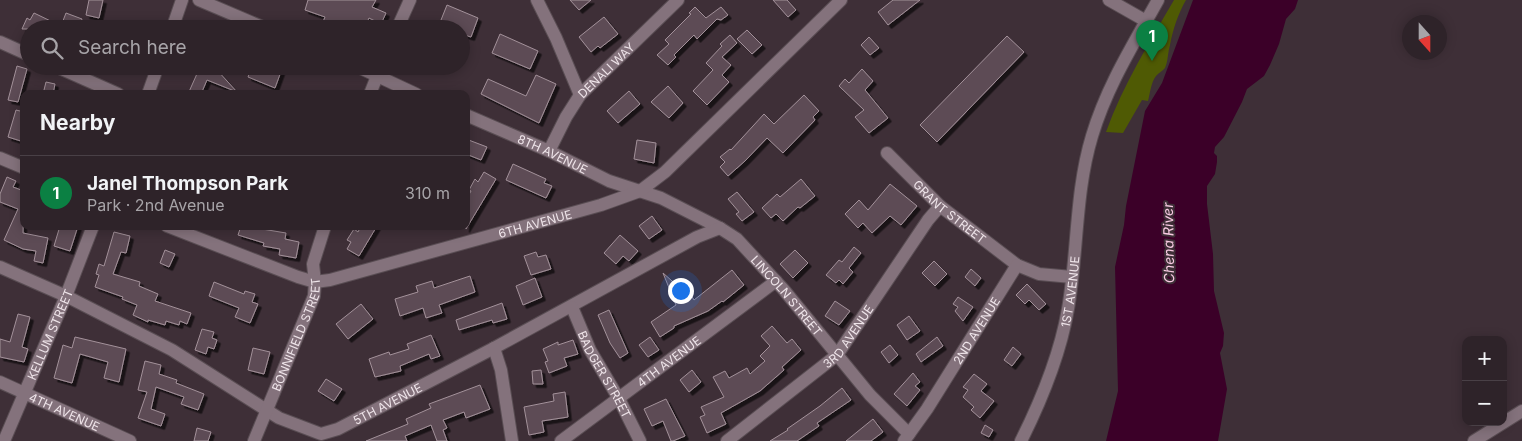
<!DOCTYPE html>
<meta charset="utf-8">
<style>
body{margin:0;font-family:Inter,sans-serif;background:#3a2f35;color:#f1f3f6}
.controls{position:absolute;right:15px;bottom:15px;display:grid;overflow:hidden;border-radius:10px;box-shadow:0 2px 12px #0003}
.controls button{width:45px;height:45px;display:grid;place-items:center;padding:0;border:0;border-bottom:1px solid #494046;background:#2e2329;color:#f1f3f6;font:25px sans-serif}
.compass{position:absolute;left:1402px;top:15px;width:45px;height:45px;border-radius:50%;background:#2e2329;box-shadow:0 2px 12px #0003;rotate:159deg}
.you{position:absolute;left:680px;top:290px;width:18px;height:18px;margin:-12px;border:4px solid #fff;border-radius:50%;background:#1a73e8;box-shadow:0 0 0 8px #1a73e833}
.badge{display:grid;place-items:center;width:32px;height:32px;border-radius:50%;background:#0b8043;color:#fff;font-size:16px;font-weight:700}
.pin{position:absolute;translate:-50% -41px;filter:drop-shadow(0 1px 2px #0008)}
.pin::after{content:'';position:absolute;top:26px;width:18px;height:15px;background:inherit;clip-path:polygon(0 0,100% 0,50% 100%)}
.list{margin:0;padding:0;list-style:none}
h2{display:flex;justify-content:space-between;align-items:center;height:65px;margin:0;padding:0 20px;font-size:21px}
h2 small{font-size:16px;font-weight:400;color:#a7a4a8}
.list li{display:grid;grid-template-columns:32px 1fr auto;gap:15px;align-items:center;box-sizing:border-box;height:75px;padding:0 20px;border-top:1px solid #494046}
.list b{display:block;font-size:19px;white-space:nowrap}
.list p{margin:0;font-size:16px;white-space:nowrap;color:#a7a4a8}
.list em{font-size:16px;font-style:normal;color:#a7a4a8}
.icon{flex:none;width:28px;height:28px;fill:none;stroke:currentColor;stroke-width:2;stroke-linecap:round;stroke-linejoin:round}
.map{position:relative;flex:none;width:1522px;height:441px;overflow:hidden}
.search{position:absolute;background:#2e2329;box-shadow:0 2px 12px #0003;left:20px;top:20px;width:450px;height:55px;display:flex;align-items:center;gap:12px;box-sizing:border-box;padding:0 18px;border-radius:28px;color:#a7a4a8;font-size:19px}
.panel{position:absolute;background:#2e2329;box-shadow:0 2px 12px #0003;left:20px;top:90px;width:450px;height:140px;border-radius:10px}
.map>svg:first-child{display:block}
.green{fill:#4f5a04}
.water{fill:#3b0028}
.building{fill:#5d4c55;stroke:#a3919a;filter:url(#shadow)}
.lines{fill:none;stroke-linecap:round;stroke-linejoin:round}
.minor-casing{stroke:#594d53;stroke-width:14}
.minor{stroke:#84727c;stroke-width:12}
.labels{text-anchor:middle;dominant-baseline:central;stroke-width:4;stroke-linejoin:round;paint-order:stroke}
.street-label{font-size:12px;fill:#efe5ea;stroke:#3e2f37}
.water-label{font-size:14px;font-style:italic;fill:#f9cae3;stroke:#3e2f37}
</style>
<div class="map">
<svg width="1522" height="441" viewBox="0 0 1522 441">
<defs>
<filter id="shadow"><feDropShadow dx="3.5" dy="3.5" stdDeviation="0" flood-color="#0009"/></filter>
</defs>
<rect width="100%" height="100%" fill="#3e2f37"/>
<path class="green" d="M1174,0H1186C1178,14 1173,29 1170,45C1168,51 1168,62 1165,68C1163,71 1158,73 1156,76C1151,82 1150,94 1148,101L1142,100L1123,133L1106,132C1123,85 1149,43 1174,0Z"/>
<path class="water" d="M1193,0H1298L1295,9L1286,19L1279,44L1270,65L1264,76L1247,89L1242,102L1224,137L1215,147L1214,153L1217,156V162L1215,174L1207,186V204L1213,254L1214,291L1224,333L1223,346L1220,353L1227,389L1218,441H1106L1118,391L1115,267L1124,225L1126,206L1145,111L1162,83Z"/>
<path class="building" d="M89,0H103L99,18L86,15Z
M308,0H376L372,7L386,13L381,24L369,18L364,29H320L325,17L305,10Z
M570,0H591L579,10Z
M773,0H787L796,10L788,17Z
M893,0H920L888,25L878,12Z
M447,5L478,18L471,37L461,34V29H449L439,25Z
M695,7L706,18L721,7L728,15L721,20L717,19L697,39L694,35L674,55L676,57L668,65L657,55L669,44L665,40L691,14L689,13Z
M34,13L61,26L66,13L82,19L79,29H22L27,18L30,20Z
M604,17L618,34L600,48L598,46L591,52L579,37Z
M747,30L762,45L752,54L737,39Z
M500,34L538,51L530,69L492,53Z
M730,35L737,43L722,57L731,65L722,75L729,82L707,105L693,91L713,70L706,63L722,46L720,44Z
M1007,36L1024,52L937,142L920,125Z
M869,37L879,48L870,55L861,45Z
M17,66L27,69L18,102L8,100Z
M252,66H283L275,88L248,77Z
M200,67L216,74L217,70L237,92L207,80L201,94H188Z
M862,69L873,81L865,90L888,118L869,133L855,117L864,110L839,86L845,79L849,83Z
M536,75L556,84L539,123L481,94L488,79L526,96Z
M46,82L55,84L53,94H43Z
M668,86L683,103L669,118L651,102Z
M629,91L640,104L618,123L607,111Z
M804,95L819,111L813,117L815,120L783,153L767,138L745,161L728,176L720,167L725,162L720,157L730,149L731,150L764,114L774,124Z
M16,110L24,112V142L8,137Z
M466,139L487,147L481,160L466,154Z
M637,140L656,143L654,163L634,159Z
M513,164L546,179L544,183L552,186L546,198L506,180Z
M484,172L496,179L466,229V200L471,191L469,190L475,179L478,182Z
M7,177L16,181L13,187L24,191L23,233L48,238L43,263L34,261L36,251L23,249L4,240L18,209L0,202V194Z
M801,179L815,196L800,208L798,207L783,221L776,214L771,218L762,208L777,194L780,197Z
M890,184L917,206L901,225L890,216L872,233L863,223L858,228L845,214L859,200L868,210Z
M737,192L754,212L742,221L736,214L739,212L728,199Z
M652,216L662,230L649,239L639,226Z
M60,226H78L70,251L54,246Z
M241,226H256V228L286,233L285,239L299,242L296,258L279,255L280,249L263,246L264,243L238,235Z
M361,226H377L359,256L347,249L351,242L347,240L354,229L358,232Z
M114,232L130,236L126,253L121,252L113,274L140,282L139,286L158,294L155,301L191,313L187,324L180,321L179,325L166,321L165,325L148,320V322L133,315L137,305L122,299L123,297L95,287L99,275L96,274L99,264L104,266Z
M620,235L638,251L629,261L623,256L616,264L604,253Z
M854,247L861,253L849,268L853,272L843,284L839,280L836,283L826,275L839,260L842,262Z
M165,250L175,254L169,267L160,263Z
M795,250L808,263L793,278L780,264Z
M536,252L538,257L546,255L551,269L531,275L524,256Z
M934,261L947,274L935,286L922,273Z
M971,269L981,278L975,286L965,277Z
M732,270L744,285L723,302L722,301L708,311L674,326V328L660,337L651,322L676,305L663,273L680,288L684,284L689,296L691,295L694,300Z
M470,276L475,292L439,305L442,313L426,318L423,308L400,316L395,299L418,292L416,286L432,281L434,288Z
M535,278L542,297L523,305L516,286Z
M214,282L244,294L245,291L255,294L252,302L258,304L250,323L235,317L239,308L209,296Z
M1027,284L1046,304L1039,310L1029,300L1025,304L1016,295Z
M958,297L973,307L963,321L955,311L958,307L953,304Z
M835,301L850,311L839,325L825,316Z
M502,303L507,319L493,323L492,320L459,330L456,320Z
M361,304L373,319L348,339L336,324Z
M609,310L628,353L620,358L610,343L598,315Z
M18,314L30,317L22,347L28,349L24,362L0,357V339L10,342Z
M909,316L920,331L907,340L897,325Z
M772,326L787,343L792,339L801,350L782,367L784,370L760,391L721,413L726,424L707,433L700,417L705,415L701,407L724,397L713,377L725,371L729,378L747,368L750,374L765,361L760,356L770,346L761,336Z
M202,329L214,332L212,338L217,340L214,349L208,347L206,354L195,350Z
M431,335L440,356L431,359L429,354L400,366L401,371L375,377L369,359L389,352L390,355L409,349L407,344Z
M75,337L126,349L119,382L104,378L108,362L80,354L72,383L54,378L63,345L72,348Z
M650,337L659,350L648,357L639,345Z
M937,337L943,346L921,362L916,354Z
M573,340L578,354L564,358L567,366L549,373L545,362L548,361L543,349L558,342V345Z
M890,345L898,355L889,363L881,352Z
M1013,347L1021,354L1012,366L1004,360Z
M253,348L270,352L264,374L248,370Z
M145,361L161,365L159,374L177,380L176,383L204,394L198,410L181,404L184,397L156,387L151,409L165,414L161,426L138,418L147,392L138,390Z
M541,370L543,384H533L532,371Z
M692,370L701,382L689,392L680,380Z
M913,373L920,382L915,386L920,390L907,406L894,394Z
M974,374L987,384L981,391L994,401L980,418L971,410L974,407L963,397L968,390L963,387Z
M326,379L342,389L334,401L318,391Z
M480,385L490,409L466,418L464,412L443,420L447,428L443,430L447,441H437L431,425L405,436L407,441H366L408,424L406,419L431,408L429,404Z
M842,388L851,400L817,423L819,426L797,441H770L788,430L787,429L820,406Z
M565,392L568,417L542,421L544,432L529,435L524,407L554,401L553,394Z
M666,399L685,436L673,441H671L663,421L652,426L644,409Z
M873,419L883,432L871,441H846Z
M985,425L993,430L989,437L981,433Z
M197,428L211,432L208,441H194Z"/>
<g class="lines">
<defs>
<g id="minor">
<path d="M199,0L267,29"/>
<path d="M537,0L556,38L580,95"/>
<path d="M1109,0L1146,21"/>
<path d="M172,29L182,0"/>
<path d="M397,29L410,0"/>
<path d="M0,42L29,55"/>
<path d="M55,66L118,94"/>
<path d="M356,66L416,94"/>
<path d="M148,94L158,66"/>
<path d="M370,94L381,66"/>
<path id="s1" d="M466,115L549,151L609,181L661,198L720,228L737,239L784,290L870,395L909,434"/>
<path id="s2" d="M549,151L566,117L580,95L678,0"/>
<path id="s3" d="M887,153L940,206L1017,265L1039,274L1072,277"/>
<path d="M0,158L24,168"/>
<path id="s4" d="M167,226L298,277L315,282L330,280L601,205L640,191L665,172L841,0"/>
<path id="s5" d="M0,267L66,296L172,350L279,418L321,434L338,429L494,348L697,237L720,228"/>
<path id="s6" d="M572,307L590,350L619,399L640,441"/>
<path d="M494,348L501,370L512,441"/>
<path id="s7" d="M0,382L130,441"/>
<path id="s8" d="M4,441L66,296L93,226"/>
<path id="s9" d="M254,441L314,296L315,282L313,264L325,226"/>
<path id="s10" d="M561,441L776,281"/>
<path id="s11" d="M727,441L837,355L928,220L940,206"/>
<path id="s12" d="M904,441L927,409L1017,265"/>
<path id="s13" d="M1021,441C1042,399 1060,355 1068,309C1078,252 1075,192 1092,136C1107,86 1133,45 1158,0"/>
<path d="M1474,441L1522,411"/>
</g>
</defs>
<use href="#minor" class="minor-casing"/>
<use href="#minor" class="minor"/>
</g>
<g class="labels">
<g class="street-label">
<text stroke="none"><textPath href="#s2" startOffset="100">DENALI WAY</textPath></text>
<text stroke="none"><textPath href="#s1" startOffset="95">8TH AVENUE</textPath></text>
<text stroke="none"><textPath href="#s3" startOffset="86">GRANT STREET</textPath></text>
<text stroke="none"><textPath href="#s4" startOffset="386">6TH AVENUE</textPath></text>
<text stroke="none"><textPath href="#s13" startOffset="158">1ST AVENUE</textPath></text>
<text stroke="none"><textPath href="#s1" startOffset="374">LINCOLN STREET</textPath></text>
<text stroke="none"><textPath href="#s12" startOffset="132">2ND AVENUE</textPath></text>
<text stroke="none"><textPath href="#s8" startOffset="116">KELLUM STREET</textPath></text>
<text stroke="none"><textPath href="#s9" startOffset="115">BONNIFIELD STREET</textPath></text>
<text stroke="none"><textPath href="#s11" startOffset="161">3RD AVENUE</textPath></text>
<text stroke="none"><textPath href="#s10" startOffset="134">4TH AVENUE</textPath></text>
<text stroke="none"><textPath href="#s6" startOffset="75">BADGER STREET</textPath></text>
<text stroke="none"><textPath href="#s5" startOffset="436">5TH AVENUE</textPath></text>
<text stroke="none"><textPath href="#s7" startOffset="71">4TH AVENUE</textPath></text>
</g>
<g class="water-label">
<text transform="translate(1168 243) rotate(-91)">Chena River</text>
</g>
</g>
</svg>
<div class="controls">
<button>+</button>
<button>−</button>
</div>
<svg class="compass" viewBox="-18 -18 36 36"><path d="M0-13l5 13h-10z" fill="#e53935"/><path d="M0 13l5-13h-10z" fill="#a7a4a8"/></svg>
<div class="you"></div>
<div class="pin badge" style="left:1152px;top:61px">1</div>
<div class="search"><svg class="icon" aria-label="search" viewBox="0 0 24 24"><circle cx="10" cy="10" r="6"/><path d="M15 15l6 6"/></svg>Search here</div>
<section class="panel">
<h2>Nearby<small></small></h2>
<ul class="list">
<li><span class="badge">1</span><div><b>Janel Thompson Park</b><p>Park · 2nd Avenue</p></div><em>310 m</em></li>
</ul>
</section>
</div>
